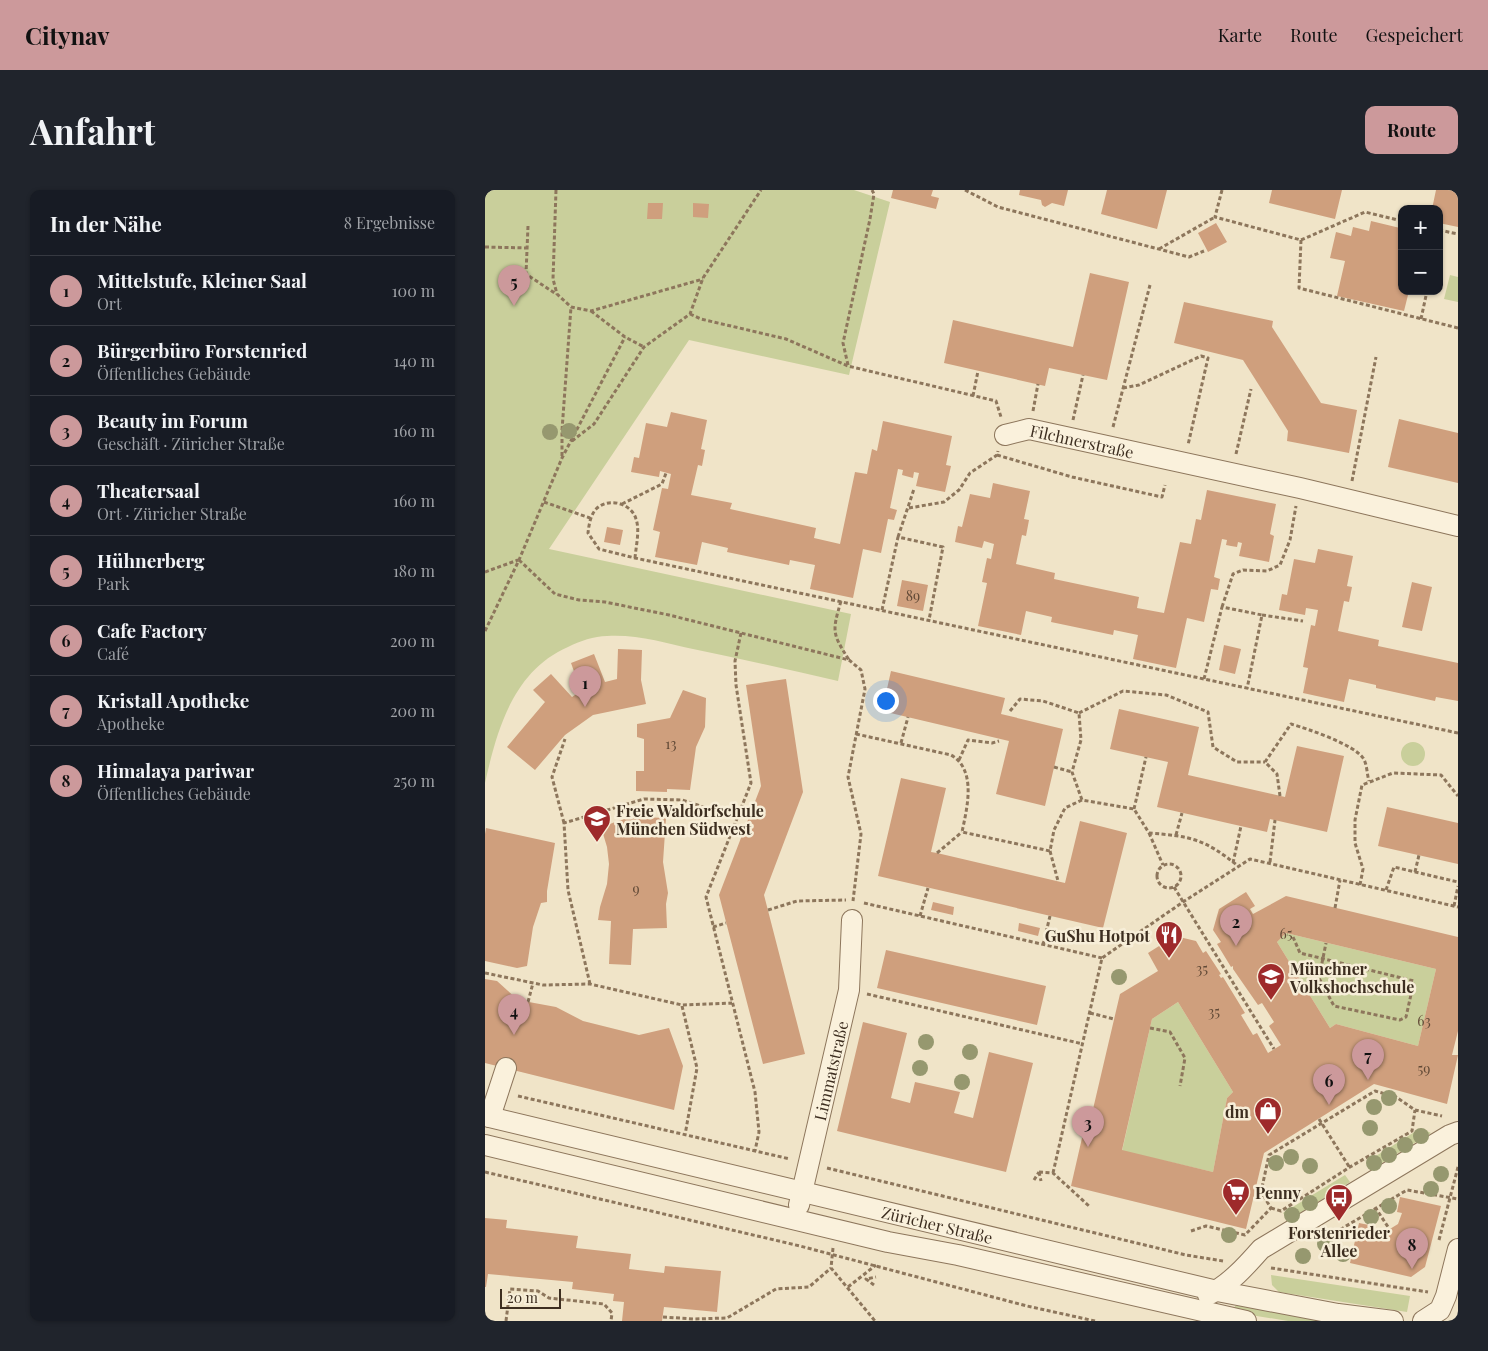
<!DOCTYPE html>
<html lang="de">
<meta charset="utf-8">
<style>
body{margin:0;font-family:"Playfair Display",serif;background:#20242c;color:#f1f3f6}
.controls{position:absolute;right:15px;top:15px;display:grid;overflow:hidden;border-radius:10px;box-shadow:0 1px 4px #0004}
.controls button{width:45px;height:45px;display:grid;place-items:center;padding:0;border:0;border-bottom:1px solid #363941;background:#171b24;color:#f1f3f6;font:25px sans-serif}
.scale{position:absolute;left:15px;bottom:12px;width:61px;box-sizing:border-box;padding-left:5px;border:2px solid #3d2e20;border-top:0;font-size:14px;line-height:18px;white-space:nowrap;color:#3d2e20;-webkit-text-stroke:4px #f7eed8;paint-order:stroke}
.you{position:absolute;left:400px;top:510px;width:18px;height:18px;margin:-12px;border:4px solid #fff;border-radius:50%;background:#1a73e8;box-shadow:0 0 0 8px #1a73e833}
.badge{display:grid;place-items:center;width:32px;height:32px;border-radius:50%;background:#cc999b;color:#111;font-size:16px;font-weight:700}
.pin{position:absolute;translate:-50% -41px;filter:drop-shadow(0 1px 2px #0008)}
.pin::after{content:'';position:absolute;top:26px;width:18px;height:15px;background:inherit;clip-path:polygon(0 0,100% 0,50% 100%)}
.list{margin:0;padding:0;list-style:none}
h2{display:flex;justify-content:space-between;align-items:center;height:65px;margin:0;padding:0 20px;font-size:21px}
h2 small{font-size:16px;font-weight:400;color:#9ea1a6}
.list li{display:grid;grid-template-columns:32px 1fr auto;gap:15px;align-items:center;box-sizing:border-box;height:70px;padding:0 20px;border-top:1px solid #363941}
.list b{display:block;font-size:19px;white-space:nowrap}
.list p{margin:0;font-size:16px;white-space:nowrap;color:#9ea1a6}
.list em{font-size:16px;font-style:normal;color:#9ea1a6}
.map{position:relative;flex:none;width:973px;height:1131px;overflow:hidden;border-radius:10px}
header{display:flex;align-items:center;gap:30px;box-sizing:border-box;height:70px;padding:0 25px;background:#cc999b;color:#111}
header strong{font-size:24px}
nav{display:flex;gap:28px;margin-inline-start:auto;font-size:18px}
.intro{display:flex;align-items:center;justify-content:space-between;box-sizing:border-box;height:120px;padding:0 30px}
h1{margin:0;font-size:35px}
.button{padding:12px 22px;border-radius:10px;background:#cc999b;color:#111;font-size:18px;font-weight:700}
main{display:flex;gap:30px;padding:0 30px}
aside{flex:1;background:#171b24;border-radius:10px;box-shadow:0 1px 4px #0004}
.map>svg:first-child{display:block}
.green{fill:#c9cf9b}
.building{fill:#cf9f7d;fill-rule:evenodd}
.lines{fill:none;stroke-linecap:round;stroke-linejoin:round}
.minor-casing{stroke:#8d765c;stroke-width:22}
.path{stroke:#8d765c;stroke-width:3;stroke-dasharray:4 2.5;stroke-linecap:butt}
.minor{stroke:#faf1dc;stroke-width:20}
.tree{fill:#96986f}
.labels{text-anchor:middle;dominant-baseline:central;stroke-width:5;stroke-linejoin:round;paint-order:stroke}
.number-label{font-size:14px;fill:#624a37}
.street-label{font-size:16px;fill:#3d2e20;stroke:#f7eed8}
.poi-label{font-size:16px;font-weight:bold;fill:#3d2e20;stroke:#f7eed8;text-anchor:start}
</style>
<header>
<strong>Citynav</strong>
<nav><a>Karte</a><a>Route</a><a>Gespeichert</a></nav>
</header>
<div class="intro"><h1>Anfahrt</h1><a class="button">Route</a></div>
<main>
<aside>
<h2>In der Nähe<small>8 Ergebnisse</small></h2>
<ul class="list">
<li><span class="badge">1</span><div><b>Mittelstufe, Kleiner Saal</b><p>Ort</p></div><em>100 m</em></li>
<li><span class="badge">2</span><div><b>Bürgerbüro Forstenried</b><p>Öffentliches Gebäude</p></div><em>140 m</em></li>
<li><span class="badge">3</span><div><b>Beauty im Forum</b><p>Geschäft · Züricher Straße</p></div><em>160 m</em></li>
<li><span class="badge">4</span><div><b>Theatersaal</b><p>Ort · Züricher Straße</p></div><em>160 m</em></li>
<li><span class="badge">5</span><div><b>Hühnerberg</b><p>Park</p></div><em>180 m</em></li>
<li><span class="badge">6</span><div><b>Cafe Factory</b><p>Café</p></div><em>200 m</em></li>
<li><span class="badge">7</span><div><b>Kristall Apotheke</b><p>Apotheke</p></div><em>200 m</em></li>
<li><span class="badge">8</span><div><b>Himalaya pariwar</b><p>Öffentliches Gebäude</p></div><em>250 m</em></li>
</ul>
</aside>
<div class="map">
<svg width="973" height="1131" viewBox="0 0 973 1131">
<rect width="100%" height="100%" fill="#f0e4c8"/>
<path class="green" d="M0,0H369L405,12L364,185L204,150L64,359L366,424L353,491C305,480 257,469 208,459C181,453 151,444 122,446C109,446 95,451 83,457C28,481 12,540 0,593Z
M965,85L973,87V112L959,109Z
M916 564a12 12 0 1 1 24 0a12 12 0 1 1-24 0Z
M801,743L951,779L933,856L851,834L845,838L792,752Z
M693,812L748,902L742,908L728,982L637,961L667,829Z
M936,938L946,943L892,976L886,975V969Z
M860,985L865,992L804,1030L798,1023Z
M786,1085L925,1106L922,1122L794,1102L787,1095Z
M755,1115L846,1131H803L753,1123L749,1120L750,1116Z"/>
<path class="building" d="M408,0H448L446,6L454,8L451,19L406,8Z
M535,0H583L579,16L567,13L560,17L557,15L556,10L534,5Z
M622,0H682L672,39L616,24Z
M787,0H857L850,29L784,13Z
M951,0H973V37L954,33V19H947Z
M163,13H178L177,29H162Z
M208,13L224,14L223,28L208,27Z
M886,31L915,38L913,47L917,48V101H924L919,121L852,106L860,71L845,68L851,42L866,46L868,37L884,41Z
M731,33L742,52L723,62L713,43Z
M605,83L644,92L622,190L564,178L560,196L459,173L468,130L588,157Z
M699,112L788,131L787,137L836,213L872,220L864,263L802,251L803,241L758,170L689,153Z
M186,222L222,230L216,259L220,260L217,276L213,275L206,305L247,313L245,319L331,338L329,348L355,354L370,282L382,284L387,259L392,261L398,231L467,246L461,275L466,276L460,302L431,296L434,283L429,282L428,288L417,285L418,280L413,279L405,318L412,320L409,330L403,329L396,363L378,359L368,408L325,399L330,375L305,370L304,375L242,362L243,358L217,352L212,375L170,367L175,342L168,340L177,298L183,299L186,284L175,281L174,287L146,282L149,267L154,268L161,233L182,237Z
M914,229L973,243V293L903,277Z
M508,293L545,301L539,329L544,330L541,346L537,345L531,374L570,383L569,389L654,407L652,418L679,423L695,352L706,354L711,329L716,330L722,300L791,314L785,344L789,346L784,372L754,366L757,353L753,352L752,357L746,356L741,355L742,350L737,349L729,387L735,389L733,400L726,399L719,432L702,428L691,478L648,469L653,445L629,440L628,445L566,432L567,427L541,421L536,445L493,436L502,393L497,392L502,368L506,369L509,354L499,351L497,358L470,352L473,336L477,337L485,304L505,308Z
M122,337L138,340L135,355L119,352Z
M833,359L868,366L862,396L867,397L864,412L859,411L853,441L894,450L893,456L973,473V511L951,507L950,511L891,498V495L864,489L859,512L818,503L823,478L818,477L826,435L830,436L833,420L821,418L820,425L794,420L797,404L802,405L809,369L830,373Z
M417,390L443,395L438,421L412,416Z
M927,392L947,397L937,441L917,437Z
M739,455L756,459L750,484L734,480Z
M133,459L157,460L156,490L161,514L108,525L80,545L50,580L22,557L60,512L48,500L66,484L87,507L96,501L86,473L109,464L120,492L132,489Z
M406,481L520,508L516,524L578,539L560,616L511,604L524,551L397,521Z
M301,489L318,602L279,705L320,864L278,874L234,705L276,596L261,495Z
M198,500L221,508L220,537L211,557L205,600L182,599V602L151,601V581H159V549L152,547V534L185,528Z
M634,519L714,537L703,585L800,607L812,556L859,566L842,642L785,629L782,642L672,617L683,572L625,559Z
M416,588L461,598L446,662L452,663L580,693L595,631L642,643L618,738L393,686Z
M902,617L973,633V674L893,656Z
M155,619L157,627L181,628L178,672L183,703L181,714L182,738L148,739L146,775L124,774L126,731L113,730L115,717L122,694L124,674L122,657L116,637L139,629L138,621Z
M1,638L70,653L62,701V712L56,713L48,737L42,776L32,778L0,771V644Z
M761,702L770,716L765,719L768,724L801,706L973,747V841L967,865H973L962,914L889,894L779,963L761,1039L586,996L597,948L601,949L635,804L673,781L663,763L690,746L711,751L718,763L721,761L736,784L734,785L736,788L738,787L760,823L756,825L768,845L772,843L783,863L796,855L784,836L789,832L777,813L773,815L748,779V776L746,777L732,754L736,752L728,740L734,719ZM801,743L951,779L933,856L851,834L845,838L792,752ZM693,812L748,902L742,908L728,982L637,960L667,829Z
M448,712L469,717L468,725L446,720Z
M534,733L555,738L553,746L533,741Z
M401,760L561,796L552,835L392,798Z
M0,789L12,791L33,810L71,817L98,831L154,845L184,838L198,876L189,920L0,873Z
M378,832L422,843L406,908L425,913L430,892L475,902L469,923L488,928L504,862L548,873L521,982L352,941Z
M915,1007L956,1016L940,1077L926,1087L865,1073L874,1033L889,1036V1041L900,1042L913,1034L917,1023L912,1022Z
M0,1028L22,1030L21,1038L93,1046L91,1058L146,1064L144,1079L179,1083L180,1076L236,1081L232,1122L179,1117L177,1131H137L139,1112L128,1111L129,1104L87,1099L88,1092L3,1084L1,1097H0Z"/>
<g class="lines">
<defs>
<g id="minor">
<path id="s1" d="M520,245L544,239L815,298L973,336"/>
<path id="s2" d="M0,926L732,1101L853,1124L908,1131"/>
<path d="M5,927L21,878"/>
<path d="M0,955L403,1052L473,1065L761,1131"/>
<path id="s3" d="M314,1015L364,800L367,730"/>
<path d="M723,1105C744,1095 761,1076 776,1059L965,945L973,942"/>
<path d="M938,1131L955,1120L961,1106L973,1059"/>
</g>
</defs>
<use href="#minor" class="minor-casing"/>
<path class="path" d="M71,0L68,89L72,104L86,117L106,121L218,89
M480,0L513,17L704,67L719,61
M737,0L730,27L816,50L880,22L917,31
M43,36L41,84L71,104
M954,40L973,44
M816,50L814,98L973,138
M954,51L957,40
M0,57L42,58
M674,59L730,27
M106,121L140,147L159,157
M205,124L216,129L301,149L363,176L511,211L516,227
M936,129L942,101
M363,175L358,153L385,29L389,4L387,0
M638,198L654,195L716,166L723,168L703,255
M488,206L493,181
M548,221L553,194
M588,230L598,185
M628,237L665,95
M87,251L109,234L159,157L205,124L218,88L276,0
M751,264L766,199
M512,265L587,287L677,307L680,295
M77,266V240L86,117
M867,291L891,167
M59,312L105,328
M137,314L177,294L181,283
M424,318L459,312L474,300L485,283L512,265L513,261
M413,347L429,299
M150,368C151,356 155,340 151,329C147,315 128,308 115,316C106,321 104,334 103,343L114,359L150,368L973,543
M34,370L70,404L94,410L120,412L184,425L364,470L376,480L380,499L363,587L376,644L368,711
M0,382L33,370
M356,411C347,442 347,443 364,470
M737,417L748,384L758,380L782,381L795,375L805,350L811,316
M397,420L413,347L458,357L444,430
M777,425L818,431
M0,441L34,370L77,268L140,147
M256,443L250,471L251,495L266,593L221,707L270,902L274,942L270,961
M719,489L737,417L777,425L762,499
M525,521L535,509L558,511L594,523L596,550L587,582L597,610
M594,523L638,501L681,505L723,522L728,557L752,572H780
M371,544L466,565C492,580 482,618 477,642L565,661L569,640L580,618L597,610L649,619L664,643C705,646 720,649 753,676
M416,553L423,527
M474,570L483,550L507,553L514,551
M569,577L587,582
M795,606L792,584L780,572L806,534C823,539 868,554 878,568C882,573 882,585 884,591
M649,619L661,567
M79,633L67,587L80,549
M664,643L678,675
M691,645L697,623
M565,661L573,691
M452,663L477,642
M785,672L790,630
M748,673L756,636
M672 686a12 12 0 1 1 24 0a12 12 0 1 1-24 0Z
M930,682L934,665
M875,695L878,679L870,653V630L877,595L908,583L956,585L973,606
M689,697L789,859
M901,700L909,677L973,692
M379,713L617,768
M969,716L973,696
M850,718L855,690
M283,720L312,711L361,710
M435,726L443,698
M228,737L241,733
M808,747L815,763L929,791L921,827L915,830L849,816L834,788L841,753
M558,755L565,726
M0,783L58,795L105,794L197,815L247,813
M105,794L83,700L79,633L159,609L197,610L252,628
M382,804L598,854
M43,812L48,793
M197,816L212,878L200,945
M605,823L629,829
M665,838L685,842L700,868L695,896
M33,906L305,969
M834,929L865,978
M342,978L701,1065L738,1071
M0,982L315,1056L542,1116L610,1131
M554,982L568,983L604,1016
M554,982L556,991
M568,983L617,768L698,712L765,669L973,717
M549,990L554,982
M890,1017L905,1040
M786,1018L796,1021L865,977L927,941L930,920
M706,1041L721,1036L760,1045L786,1018L776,1002L784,965L890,901L911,907L930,920L957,926
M843,1042H851L922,1000L973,1009
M954,1050L973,977
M348,1058L346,1078L390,1131
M786,1078L943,1102
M389,1095L381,1089L391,1087
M363,1097L391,1075
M178,1127L209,1129L242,1128L291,1099L324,1097L346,1078
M21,1131L25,1099L53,1101L64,1108L119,1114L127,1123L126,1131"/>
<use href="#minor" class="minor"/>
</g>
<g class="tree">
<circle cx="84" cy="241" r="8"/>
<circle cx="65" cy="242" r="8"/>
<circle cx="634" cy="787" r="8"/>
<circle cx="441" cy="852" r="8"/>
<circle cx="485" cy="862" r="8"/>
<circle cx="435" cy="878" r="8"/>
<circle cx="477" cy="892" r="8"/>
<circle cx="904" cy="908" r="8"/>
<circle cx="889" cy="917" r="8"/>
<circle cx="885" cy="938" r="8"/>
<circle cx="936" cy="946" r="8"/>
<circle cx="920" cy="955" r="8"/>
<circle cx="904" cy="965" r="8"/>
<circle cx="806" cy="967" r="8"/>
<circle cx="791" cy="973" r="8"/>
<circle cx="889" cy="973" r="8"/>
<circle cx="825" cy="976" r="8"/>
<circle cx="956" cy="984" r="8"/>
<circle cx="946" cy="999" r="8"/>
<circle cx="825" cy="1013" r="8"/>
<circle cx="904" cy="1016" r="8"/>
<circle cx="807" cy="1025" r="8"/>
<circle cx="886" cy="1027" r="8"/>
<circle cx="744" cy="1045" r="8"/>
<circle cx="840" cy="1054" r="8"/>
<circle cx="858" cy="1064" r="8"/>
<circle cx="818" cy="1066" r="8"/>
</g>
<defs>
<symbol id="school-pin" viewBox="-11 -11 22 30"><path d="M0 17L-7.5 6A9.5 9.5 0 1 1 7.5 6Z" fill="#9e2a2b" stroke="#f7eed8"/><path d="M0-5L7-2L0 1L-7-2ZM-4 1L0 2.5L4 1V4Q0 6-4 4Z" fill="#fff"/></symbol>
<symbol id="restaurant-pin" viewBox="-11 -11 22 30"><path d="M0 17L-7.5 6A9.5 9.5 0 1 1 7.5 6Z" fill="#9e2a2b" stroke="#f7eed8"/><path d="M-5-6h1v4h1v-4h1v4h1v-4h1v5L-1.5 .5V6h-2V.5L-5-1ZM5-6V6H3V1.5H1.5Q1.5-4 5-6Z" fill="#fff"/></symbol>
<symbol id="university-pin" viewBox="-11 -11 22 30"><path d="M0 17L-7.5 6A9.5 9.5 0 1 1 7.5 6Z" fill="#9e2a2b" stroke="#f7eed8"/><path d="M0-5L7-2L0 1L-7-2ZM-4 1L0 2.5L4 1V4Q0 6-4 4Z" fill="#fff"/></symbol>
<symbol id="shop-pin" viewBox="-11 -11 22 30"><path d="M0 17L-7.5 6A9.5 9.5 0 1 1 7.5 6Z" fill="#9e2a2b" stroke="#f7eed8"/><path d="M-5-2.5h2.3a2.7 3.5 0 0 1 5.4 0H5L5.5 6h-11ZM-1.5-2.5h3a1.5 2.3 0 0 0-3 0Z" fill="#fff"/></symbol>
<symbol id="supermarket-pin" viewBox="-11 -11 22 30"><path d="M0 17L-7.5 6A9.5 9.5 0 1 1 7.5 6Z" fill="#9e2a2b" stroke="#f7eed8"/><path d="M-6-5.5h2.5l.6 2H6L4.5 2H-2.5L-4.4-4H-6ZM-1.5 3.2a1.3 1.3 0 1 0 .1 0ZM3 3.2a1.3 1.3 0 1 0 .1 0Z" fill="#fff"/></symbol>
<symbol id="bus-pin" viewBox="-11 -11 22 30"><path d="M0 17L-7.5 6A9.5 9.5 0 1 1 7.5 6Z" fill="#9e2a2b" stroke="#f7eed8"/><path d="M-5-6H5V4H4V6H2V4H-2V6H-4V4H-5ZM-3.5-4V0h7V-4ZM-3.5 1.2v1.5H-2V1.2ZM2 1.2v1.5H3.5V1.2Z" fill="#fff"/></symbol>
</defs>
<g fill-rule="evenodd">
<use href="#school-pin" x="96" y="613" width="32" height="43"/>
<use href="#restaurant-pin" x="668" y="729" width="32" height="43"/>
<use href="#university-pin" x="770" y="771" width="32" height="43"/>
<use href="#shop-pin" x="767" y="905" width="32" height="43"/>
<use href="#supermarket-pin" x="735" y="986" width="32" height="43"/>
<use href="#bus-pin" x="838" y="992" width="32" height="43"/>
</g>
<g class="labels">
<g class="number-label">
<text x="428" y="405">89</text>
<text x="186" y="553">13</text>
<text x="151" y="698">9</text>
<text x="801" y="743">65</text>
<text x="717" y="778">35</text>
<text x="729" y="821">35</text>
<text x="939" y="830">63</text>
<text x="939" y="878">59</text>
</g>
<g class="street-label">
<text stroke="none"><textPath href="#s1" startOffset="79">Filchnerstraße</textPath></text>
<text stroke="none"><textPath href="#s3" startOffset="138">Limmatstraße</textPath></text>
<text stroke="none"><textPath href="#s2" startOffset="465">Züricher Straße</textPath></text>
</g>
<g class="poi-label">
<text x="131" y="620">Freie Waldorfschule<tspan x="131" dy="18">München Südwest</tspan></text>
<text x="665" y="745" text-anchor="end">GuShu Hotpot</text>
<text x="805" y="778">Münchner<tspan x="805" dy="18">Volkshochschule</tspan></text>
<text x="764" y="921" text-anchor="end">dm</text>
<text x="770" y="1002">Penny</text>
<text x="854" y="1042" text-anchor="middle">Forstenrieder<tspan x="854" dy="18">Allee</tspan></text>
</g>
</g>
</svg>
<div class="controls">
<button>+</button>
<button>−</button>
</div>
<div class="scale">20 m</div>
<div class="you"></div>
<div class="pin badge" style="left:100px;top:517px">1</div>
<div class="pin badge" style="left:751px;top:756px">2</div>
<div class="pin badge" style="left:603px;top:957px">3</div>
<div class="pin badge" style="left:29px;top:845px">4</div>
<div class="pin badge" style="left:29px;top:116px">5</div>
<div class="pin badge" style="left:844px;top:915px">6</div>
<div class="pin badge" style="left:883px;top:890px">7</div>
<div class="pin badge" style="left:927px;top:1079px">8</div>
</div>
</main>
